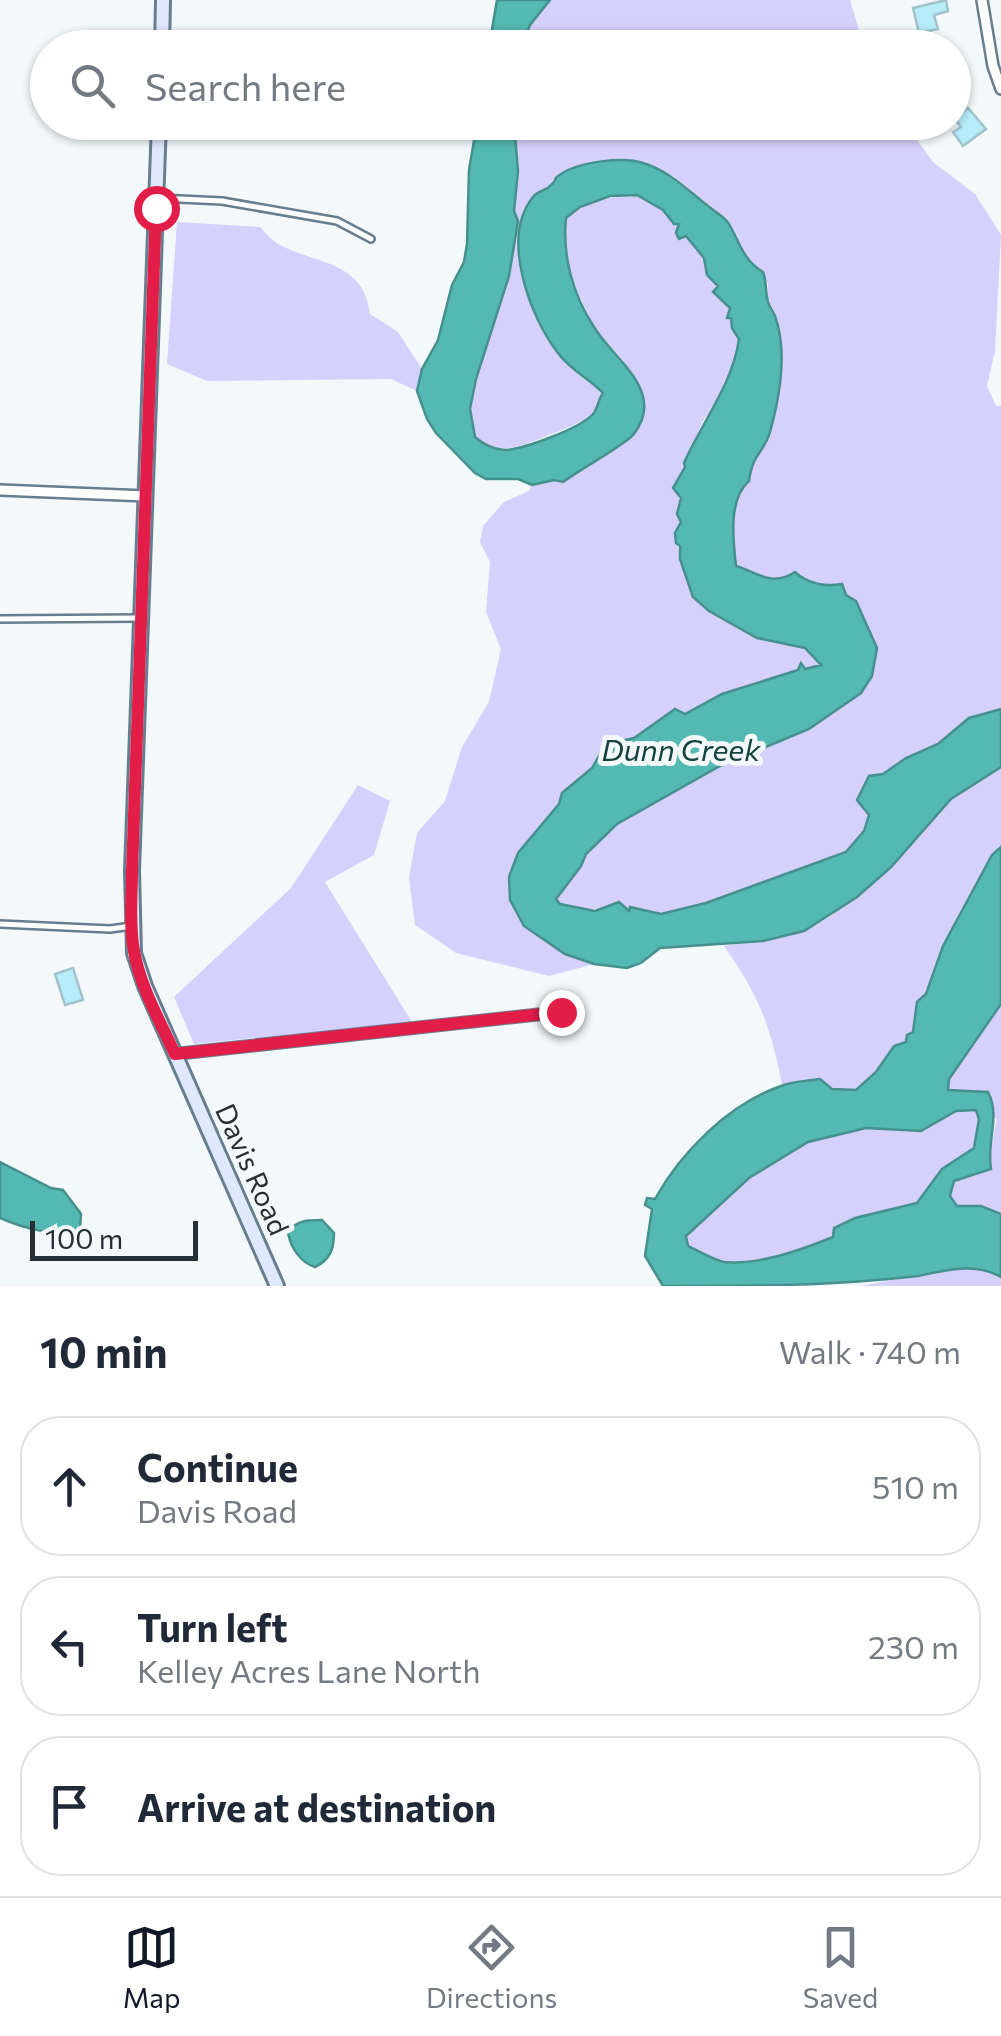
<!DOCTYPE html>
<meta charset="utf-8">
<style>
body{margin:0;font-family:Commissioner,sans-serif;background:#f2f2f3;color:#1f2937}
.scale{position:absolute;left:30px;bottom:25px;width:168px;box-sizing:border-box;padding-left:10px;border:5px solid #252f36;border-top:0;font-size:28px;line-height:35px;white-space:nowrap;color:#252f36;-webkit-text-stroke:8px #f3f8fb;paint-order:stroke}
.stop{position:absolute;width:30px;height:30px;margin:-22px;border:8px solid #e11d48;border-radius:50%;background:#fff}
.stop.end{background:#e11d48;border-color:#fff;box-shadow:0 2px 10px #0008}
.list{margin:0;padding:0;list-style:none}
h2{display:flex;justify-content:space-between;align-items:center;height:130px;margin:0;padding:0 40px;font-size:42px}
h2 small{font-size:32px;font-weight:400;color:#747a83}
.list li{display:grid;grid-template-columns:65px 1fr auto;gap:30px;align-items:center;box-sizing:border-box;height:140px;margin:0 20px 20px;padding:0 20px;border:2px solid #e0e1e3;border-radius:40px}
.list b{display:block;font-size:38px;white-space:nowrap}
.list p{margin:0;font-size:32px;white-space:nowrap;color:#747a83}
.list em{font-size:32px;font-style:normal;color:#747a83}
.icon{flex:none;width:55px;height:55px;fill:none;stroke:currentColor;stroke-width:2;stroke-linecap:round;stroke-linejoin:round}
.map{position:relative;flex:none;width:1001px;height:1286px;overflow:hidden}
.search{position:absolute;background:#fff;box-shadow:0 2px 8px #0004;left:30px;right:30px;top:30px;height:110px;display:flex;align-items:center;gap:25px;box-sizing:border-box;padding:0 35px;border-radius:55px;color:#747a83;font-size:38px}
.sheet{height:610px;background:#fff}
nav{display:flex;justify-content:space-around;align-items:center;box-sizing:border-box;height:140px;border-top:2px solid #e0e1e3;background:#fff;font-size:28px;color:#747a83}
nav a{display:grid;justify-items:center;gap:5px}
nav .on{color:#111827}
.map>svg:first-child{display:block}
.green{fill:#d6d0fc}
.water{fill:#54b9b2;stroke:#46908d;stroke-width:2.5;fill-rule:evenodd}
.building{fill:#b7ecf9;stroke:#a2c2cb;stroke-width:2.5}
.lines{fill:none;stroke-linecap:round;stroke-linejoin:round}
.lane-casing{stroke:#677e8e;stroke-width:10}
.street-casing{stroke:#677e8e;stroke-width:14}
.secondary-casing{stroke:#677e8e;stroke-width:18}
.lane{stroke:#fff;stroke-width:5}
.street{stroke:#fff;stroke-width:9}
.secondary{stroke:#e0e8fb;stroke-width:12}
.route{stroke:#e11d48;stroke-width:12}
.labels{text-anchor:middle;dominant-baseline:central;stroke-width:10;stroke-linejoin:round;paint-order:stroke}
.street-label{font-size:28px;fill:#252f36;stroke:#f3f8fb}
.water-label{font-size:30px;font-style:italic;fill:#144340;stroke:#f3f8fb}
</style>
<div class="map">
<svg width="1001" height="1286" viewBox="0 0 1001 1286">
<rect width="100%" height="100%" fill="#f3f8fb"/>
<path class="green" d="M550,0H850L864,47L521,48L530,25Z
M514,123H905L933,162L975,194L1001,235L995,351L987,386L996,406H1001V709L969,718L938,744L906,758L883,774L867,809C870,824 860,840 848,850C835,862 681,913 661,914C652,914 640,909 630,907V911L619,902C598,909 573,916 556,899L581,866L586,854L617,824L720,766L809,729L861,693L872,677L877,648L828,586L801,578L763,579L736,566C733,541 727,498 749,480L752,460L769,438L776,318L767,301L768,284L738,245L728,220L672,175L558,176L550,187L535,194C530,210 520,229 518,246C515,287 549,348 579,375C586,382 595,385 603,393L598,401L597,411C580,424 564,429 544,437C520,447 498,456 475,437L470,409L476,379L509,276L518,221L514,211L518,171Z
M637,195L663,210L674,224L679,223V238L686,236L704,258L707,275L718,286L714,291L730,308L732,328L739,339L731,374L725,381L715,408L704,419L684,463L677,514L681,522L675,533L680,559L693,597L710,611L757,638L805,648L821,665L804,669L802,664L798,670L722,694L685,714L675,709L634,738L606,744L592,768L562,792L559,804L518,853L565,954L594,964L549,976L456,953L415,925L409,878L417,833L445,801L462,747L489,702L501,649L486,612L490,562L480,542L483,526L504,502L529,491L532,485L554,480L563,482L590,462L640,391L623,360L594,327L578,293L565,260L566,218C587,202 611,196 637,195Z
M177,222L260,227C265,232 271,240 278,244C314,264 364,260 370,314L398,332L422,369L417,391L391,379L207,381L167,364Z
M1001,767V847L992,855L943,946L926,994L917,1002L913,1032L906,1042L893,1046L876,1072L856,1090L832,1089L819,1079L782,1085C771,1026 758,994 724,946L804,931L828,918L891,867L951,799Z
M358,785L390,801L374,855L325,882L412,1022L194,1044L174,997L291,888Z
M1001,1004V1214L981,1206L957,1207L950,1196L954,1181L975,1176L989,1156L997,1119L960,1091H948L949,1079Z
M976,1110L979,1119L974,1148L942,1169L917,1203L834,1228V1236C802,1250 761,1265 725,1262C713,1260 699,1251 688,1246L685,1236L749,1178L808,1142L866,1128L921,1131L956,1111Z
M960,1267L982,1269L1001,1277V1286H861Z"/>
<path class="water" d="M497,0H550L530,25L521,47H489Z
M477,123H514L518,171L514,211L518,221L509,276L476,379L470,409L475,437C483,444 492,449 504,450C522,450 581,428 593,414C598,408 598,400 603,393C589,378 571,371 558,353C530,317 500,238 533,197C537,191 546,191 551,185C560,177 550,181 561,174C579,162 623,156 643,163C672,172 689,192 712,209C718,214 725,217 729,224C740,243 743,260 763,272C767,282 765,292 768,302C769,307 773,311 775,316C788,352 780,396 770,432C764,453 753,452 749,481C728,499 733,540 736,566C755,571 771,588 795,572C807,584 827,587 842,584L846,595L856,601L877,648L872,676L861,693L809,729L720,766L617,824L586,854L581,866L556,899L560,904L595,911L619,902L629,911L630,907L661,914L706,903L846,852L864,831L869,815L857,800L869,776L883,774L906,758L938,744L969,718L1001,709V767L951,799L891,867L857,897L804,931L763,941L660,948L641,963L627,968L594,964L565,954L524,926L510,900L509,877L518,853L559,804L562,793L592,768L606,744L634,738L675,709L685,714L722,694L798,670L801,663L805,669L821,665L805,648L757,638L709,611L693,597L680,559V546L676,543L675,533L681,522L677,514L681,498L673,488L685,467L684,463C704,419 733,383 739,339L732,328L731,318H727L730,308L713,292L718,286L707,275L704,258L686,236L679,239L676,233L679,224H674L663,210L637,195L610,196L580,207L566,218C562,256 573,295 594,327C613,359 668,392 633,435C626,444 576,472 563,482L554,480L532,485L518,479H486L475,473L436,433L427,419L417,391L422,369L438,340L452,285L464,262L467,244L469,170Z
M1001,847V1004L949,1079L948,1090L988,1092C1001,1117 986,1141 991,1169L954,1181L950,1196L957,1206H981L1001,1214V1277C975,1262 947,1270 918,1276C834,1286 749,1286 663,1286L645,1256L652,1209L645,1205L647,1198L655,1199C681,1152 729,1104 781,1086C792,1081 807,1081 820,1079L832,1089L856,1090L876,1072L894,1046L906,1042L907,1035L913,1032L917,1002L926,994L943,946L992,855ZM976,1110L979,1119L974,1148L942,1169L917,1203L855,1218L834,1228L833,1237C801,1250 760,1265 724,1262C713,1260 699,1251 688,1246L686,1236L749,1178L808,1142L866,1128L921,1131L956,1111Z
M0,1162L51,1188L63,1190L81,1214L80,1229C58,1238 22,1228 0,1218Z
M322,1220L334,1233C334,1249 330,1260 315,1267C301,1263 290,1247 288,1232C297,1220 308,1220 322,1220Z"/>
<path class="building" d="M946,0L948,11L934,15L938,29L919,33L913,8Z
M968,108L986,129L963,146L953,132L961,127L954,118Z
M73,968L83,1000L65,1005L55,974Z"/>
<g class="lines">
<defs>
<path id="lane" d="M159,198L222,201L337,221L371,239
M0,619L139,618
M0,924L110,929L132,926"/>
<path id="street" d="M982,0L993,66L1001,89
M0,490L146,496
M175,1054L561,1012"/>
<path id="secondary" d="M162,48L163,0
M159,122L132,871L134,953L145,986L277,1286"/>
</defs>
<use href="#lane" class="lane-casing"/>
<use href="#street" class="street-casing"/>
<use href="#secondary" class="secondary-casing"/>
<use href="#lane" class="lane"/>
<use href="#street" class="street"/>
<use href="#secondary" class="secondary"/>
</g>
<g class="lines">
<path class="route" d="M156,208L132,871C132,897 129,925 134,951C140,986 160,1021 175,1054L561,1012"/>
</g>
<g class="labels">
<g class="street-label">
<text transform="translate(253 1169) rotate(66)">Davis Road</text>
</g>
<g class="water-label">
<text x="681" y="748">Dunn Creek</text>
</g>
</g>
</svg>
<div class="scale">100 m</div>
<div class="stop" style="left:156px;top:208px"></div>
<div class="stop end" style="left:561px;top:1012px"></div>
<div class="search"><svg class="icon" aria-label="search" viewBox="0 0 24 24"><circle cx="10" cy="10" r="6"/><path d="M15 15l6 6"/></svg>Search here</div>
</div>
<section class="sheet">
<h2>10 min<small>Walk · 740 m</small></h2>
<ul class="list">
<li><svg class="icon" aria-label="ahead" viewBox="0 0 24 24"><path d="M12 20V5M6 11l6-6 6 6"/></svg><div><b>Continue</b><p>Davis Road</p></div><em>510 m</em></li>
<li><svg class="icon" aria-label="left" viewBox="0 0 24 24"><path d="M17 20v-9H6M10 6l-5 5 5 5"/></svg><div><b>Turn left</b><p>Kelley Acres Lane North</p></div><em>230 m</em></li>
<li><svg class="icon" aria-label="arrive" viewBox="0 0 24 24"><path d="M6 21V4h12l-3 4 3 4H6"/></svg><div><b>Arrive at destination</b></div></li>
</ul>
</section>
<nav>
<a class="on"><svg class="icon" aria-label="map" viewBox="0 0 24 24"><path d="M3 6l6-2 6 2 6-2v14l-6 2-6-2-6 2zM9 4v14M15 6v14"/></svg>Map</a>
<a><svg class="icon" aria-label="directions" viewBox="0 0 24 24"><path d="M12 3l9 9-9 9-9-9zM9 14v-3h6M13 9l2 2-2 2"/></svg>Directions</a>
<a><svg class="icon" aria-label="saved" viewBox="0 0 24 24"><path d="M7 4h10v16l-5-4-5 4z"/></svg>Saved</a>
</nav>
